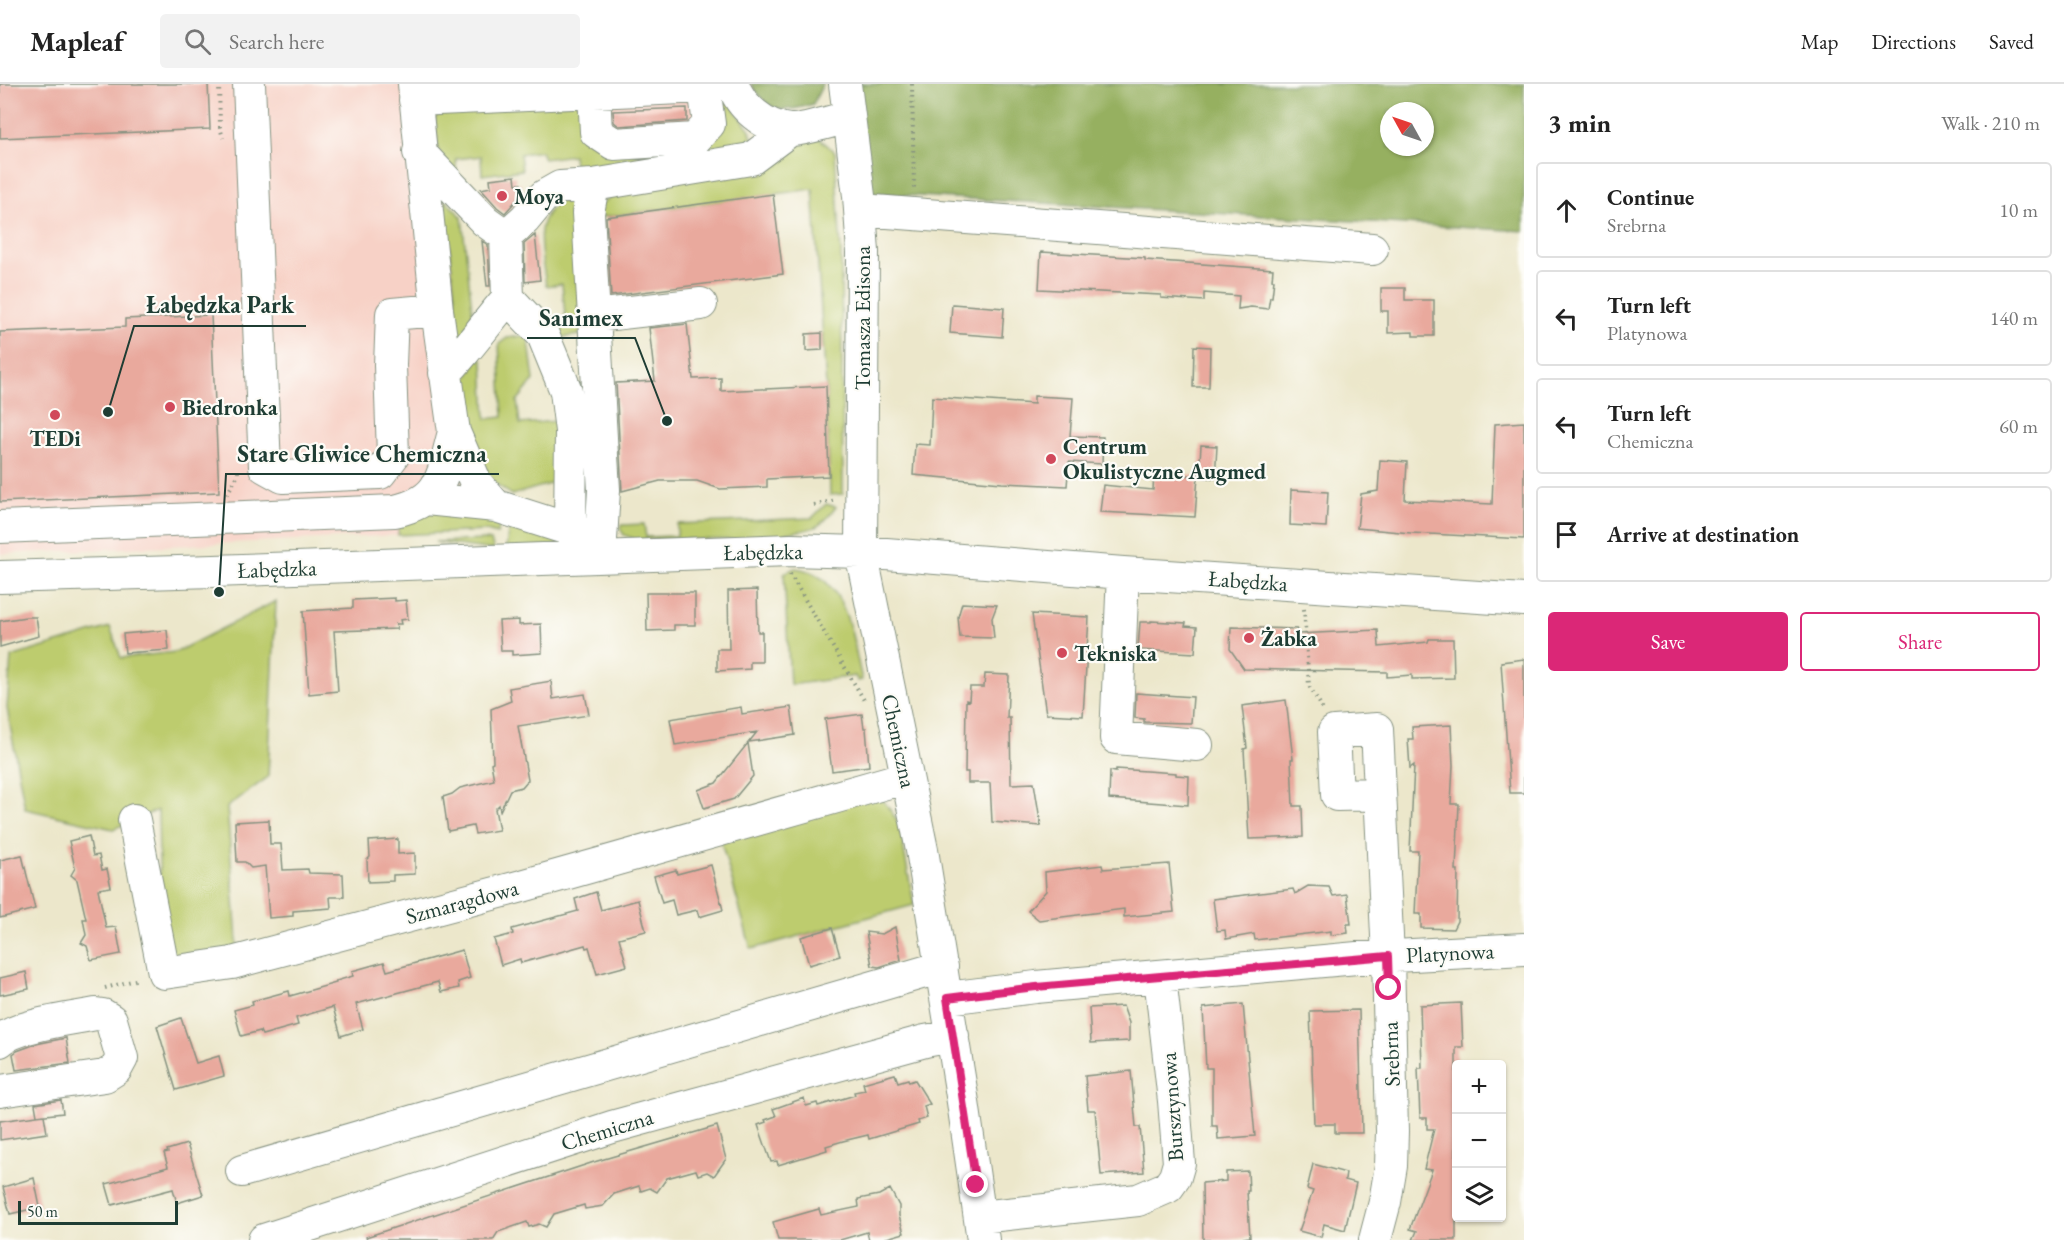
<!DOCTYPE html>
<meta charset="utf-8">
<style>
body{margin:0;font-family:"EB Garamond",serif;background:#f2f2f2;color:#222}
.controls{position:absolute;right:18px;bottom:18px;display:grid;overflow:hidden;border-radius:6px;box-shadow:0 2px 4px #0004}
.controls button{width:54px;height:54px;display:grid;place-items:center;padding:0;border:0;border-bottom:2px solid #e0e0e0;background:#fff;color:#222;font:30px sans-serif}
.compass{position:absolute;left:1380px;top:18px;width:54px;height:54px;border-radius:50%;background:#fff;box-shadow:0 2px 4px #0004;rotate:310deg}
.scale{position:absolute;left:18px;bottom:15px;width:160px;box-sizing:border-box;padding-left:6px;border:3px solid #1f3d34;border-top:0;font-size:16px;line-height:21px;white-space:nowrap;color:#1f3d34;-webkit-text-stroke:4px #fdfcf7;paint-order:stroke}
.stop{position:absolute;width:18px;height:18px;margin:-14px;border:4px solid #db2777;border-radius:50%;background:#fff}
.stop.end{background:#db2777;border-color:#fff;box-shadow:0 2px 6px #0008}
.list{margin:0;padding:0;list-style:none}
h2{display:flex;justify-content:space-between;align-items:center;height:78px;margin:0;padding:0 24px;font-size:26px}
h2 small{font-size:20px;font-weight:400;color:#767676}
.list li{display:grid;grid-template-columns:39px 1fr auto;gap:18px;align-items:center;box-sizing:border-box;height:96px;margin:0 12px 12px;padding:0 12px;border:2px solid #e0e0e0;border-radius:6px}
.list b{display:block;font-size:22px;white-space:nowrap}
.list p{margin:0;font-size:20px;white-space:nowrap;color:#767676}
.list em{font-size:20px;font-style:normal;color:#767676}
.actions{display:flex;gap:12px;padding:18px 24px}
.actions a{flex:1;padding:14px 0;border:2px solid #db2777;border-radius:6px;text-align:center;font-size:21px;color:#db2777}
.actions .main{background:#db2777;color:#fff}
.icon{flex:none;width:33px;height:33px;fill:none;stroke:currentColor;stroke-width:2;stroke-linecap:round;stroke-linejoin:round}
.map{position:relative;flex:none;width:1524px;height:1156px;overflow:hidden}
header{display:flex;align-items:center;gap:36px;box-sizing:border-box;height:84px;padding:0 30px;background:#fff;border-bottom:2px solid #e0e0e0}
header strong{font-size:28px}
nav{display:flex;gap:33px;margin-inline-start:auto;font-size:21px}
.search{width:420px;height:54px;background:#f2f2f2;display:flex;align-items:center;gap:15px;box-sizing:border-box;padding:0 21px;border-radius:6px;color:#767676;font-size:22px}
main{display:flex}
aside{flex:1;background:#fff}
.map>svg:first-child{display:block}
.built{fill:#f7d1c6}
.green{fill:#bdcc6e;stroke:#6e8451;stroke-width:1.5}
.forest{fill:#96b061;stroke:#5a764a;stroke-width:1.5;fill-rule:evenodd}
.building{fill:#e9a99d}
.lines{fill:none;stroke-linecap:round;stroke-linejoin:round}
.minor-casing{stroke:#869280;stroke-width:34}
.path{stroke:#869280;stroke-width:4;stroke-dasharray:1.5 4.5;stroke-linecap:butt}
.minor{stroke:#fff;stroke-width:32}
.route{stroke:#db2777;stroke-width:8}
.poi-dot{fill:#d1495b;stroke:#fdfcf7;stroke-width:2}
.labels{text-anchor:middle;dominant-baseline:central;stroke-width:4.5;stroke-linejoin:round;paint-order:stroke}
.poi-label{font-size:22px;font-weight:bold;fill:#1f3d34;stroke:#fdfcf7;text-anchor:start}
.street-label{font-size:22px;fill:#1f3d34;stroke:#fdfcf7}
.leader{fill:none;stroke:#1f3d34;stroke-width:2}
.callout-dot{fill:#1f3d34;stroke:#fdfcf7;stroke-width:2}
.callout-label{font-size:24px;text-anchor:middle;font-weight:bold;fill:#1f3d34;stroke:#fdfcf7;stroke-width:4.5;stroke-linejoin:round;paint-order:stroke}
</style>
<header>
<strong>Mapleaf</strong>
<div class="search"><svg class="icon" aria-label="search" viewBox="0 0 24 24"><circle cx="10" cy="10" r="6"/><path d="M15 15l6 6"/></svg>Search here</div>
<nav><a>Map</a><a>Directions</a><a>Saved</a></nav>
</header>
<main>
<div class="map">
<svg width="1524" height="1156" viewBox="0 0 1524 1156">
<rect width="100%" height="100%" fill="#fdfcf7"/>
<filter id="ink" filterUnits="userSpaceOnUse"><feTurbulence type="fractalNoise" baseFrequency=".0167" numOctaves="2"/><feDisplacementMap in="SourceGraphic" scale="12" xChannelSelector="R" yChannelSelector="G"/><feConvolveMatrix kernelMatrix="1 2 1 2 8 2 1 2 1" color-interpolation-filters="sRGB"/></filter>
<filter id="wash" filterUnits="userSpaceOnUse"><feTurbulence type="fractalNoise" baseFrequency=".008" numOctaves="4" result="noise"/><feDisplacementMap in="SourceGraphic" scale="24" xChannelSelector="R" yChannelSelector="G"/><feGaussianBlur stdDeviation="1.35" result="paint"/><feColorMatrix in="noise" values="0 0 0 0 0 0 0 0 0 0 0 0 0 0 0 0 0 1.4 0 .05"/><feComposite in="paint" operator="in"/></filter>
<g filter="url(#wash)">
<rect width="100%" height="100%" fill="#ece7cb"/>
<path class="built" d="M0,0H751L757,11L726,17L717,33L608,69L577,18L443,81L470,354L487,447L0,470Z"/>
<path class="green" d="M716,0L750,46L752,56L750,60L598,87L587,81L574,82L573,71L544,75L541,67L520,70L522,86L482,91L481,72L456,75L457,98L438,67L435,34L443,26L577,18L584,24L586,46L689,66Z
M797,48L820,55L835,68L841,170L843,410L830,411L826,302L813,105L596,134L601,120L627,101Z
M580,110V251L557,254L550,243L566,241L562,200L546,202C543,174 530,138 558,119C564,115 573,113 580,110Z
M444,115L462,133L472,225V235L460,257Z
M528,251L534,296L517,317L520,340L558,337L560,397L512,411L486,393L470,354L465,297L479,273L483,277L486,335L503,333L499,260L507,254Z
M826,420L836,423C819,446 814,445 786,449L787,456L635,455L624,451L620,444L622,441L644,440L646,453L677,452V440L812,434Z
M431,426L502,432L497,450L487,447L398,451L399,437Z
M515,436L586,461L506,465L508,448Z
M485,456L491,457L494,466L435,458Z
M795,484C848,490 852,556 862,596L858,597L855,592L790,601L784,489Z
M276,517L268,693L227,723L238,869L161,871L158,726L113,745L25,725L7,624L11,573L110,543L121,574L176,568Z
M879,710L899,739L914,821L751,865L720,754Z"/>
<path class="forest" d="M751,0H823L813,20C781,30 769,29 751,0Z
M845,0H1524V147L868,109ZM1389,27H1425V63H1389Z"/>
<g id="blocks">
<path class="building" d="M0,0H208L210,45L0,54Z
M687,24V37L619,42L614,38L613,27Z
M515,92L516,100H521L522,110L505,129L497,123L481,105L491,103L490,95Z
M773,110L783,190L611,212L606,133Z
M535,151L540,196L525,198L524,160Z
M482,157L488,161L490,202H487Z
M1041,168L1145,174V176L1273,185L1272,196H1274L1272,213H1270L1268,225L1251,223L1238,225L1239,212L1204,209V217L1161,214V211L1039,205Z
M1381,204H1405V216H1434V252H1413V248L1388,249V227H1381Z
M952,220L1004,224L1002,253L950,249Z
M211,231L219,408L0,418V248L125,243V235Z
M687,240L693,295L721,294V307L826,302L829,392L767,395V403L720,405L697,397H660L622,407L616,299L655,297L649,244Z
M822,249V266L806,267V250Z
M1194,262L1210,263L1209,303H1193Z
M1034,312L1073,314L1070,352L1103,353L1102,380L1069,378L1067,402L1002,399L913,391L915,360L930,361L932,313L1034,320Z
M1524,338V455L1411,449L1357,444L1361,410L1378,407L1380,376L1407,378L1405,416L1492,420L1495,340Z
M1201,361L1217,362L1215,395L1199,393Z
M1154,389L1198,392L1195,433L1100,428L1103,401L1153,406Z
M1291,406L1328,408L1326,443L1290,441Z
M757,506L758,548H762V578H750V585L717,587V565H729L728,507Z
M646,509H695V541H674V546L647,547Z
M395,514V517L406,516L408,535L400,536L401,540H396L397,545L334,547L338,607L309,610L303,527L353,524V516Z
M962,519L997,521L992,534L994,554L960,553L958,533Z
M1032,530L1089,533L1083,632L1046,630Z
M26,533H36L39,552L0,563V537Z
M519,536V541L541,540L542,569L512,571V567H501L499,537Z
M1151,537L1186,539L1185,542L1197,543L1195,569L1138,566L1140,538H1151Z
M1231,543L1297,545V550L1378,546L1379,563L1428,558L1429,555H1453L1454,594L1412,595V591L1387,593V588L1244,585L1230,565Z
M167,546L169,566L125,569L123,550Z
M1524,575V709H1510L1501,578Z
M985,590L1009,591L1007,634H1010L1011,700L1034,699L1041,742L992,738L990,699H968V688H965L966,616L969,617L970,603H984Z
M551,597L553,615L585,610L589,631L518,642L528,696L522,703L510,706L500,727L499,721L495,725L499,746L475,750L473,742L448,747L443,713L452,710L460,704L494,696L491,679L493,678L491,625L511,617L509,604Z
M1136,609L1193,613L1191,639L1144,638V635L1135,634Z
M1286,616L1293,675H1291L1293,722H1302L1303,753L1249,755L1244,665L1247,664L1242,622Z
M741,623L742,630L791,623L795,651L749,658L757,648L675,661L670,635Z
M862,630L864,644H866L869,682L832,687L825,635Z
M1451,641L1453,681L1451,720H1459L1456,786H1458L1457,837L1453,845L1421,844V830H1415L1418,767H1410L1414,681L1410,684L1408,655H1413L1412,643Z
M748,659L753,692L734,715L704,724L698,706L716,699Z
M1116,685L1176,689V691L1189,692L1188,721L1109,715L1110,687L1116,688Z
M269,736L270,760H281L283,786L308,785L309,789L343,790L344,813H330L331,824L293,827V832L269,834L265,782L251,784L245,778H237L235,738Z
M89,752L93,772L99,771L102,786L107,785L111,803L98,805L106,844L116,843L121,870L91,876L87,862L81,859L86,851L83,835H86L77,796L71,791L75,784L69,757Z
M398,755V770L415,769V790L393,791V797L368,798L367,776L370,773L369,757Z
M22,771L35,825L0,834V776Z
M1169,780L1174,828L1124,833V825L1039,836L1028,827L1046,807L1045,788L1102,781L1103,785Z
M711,781L723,826L699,833L697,826L676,831L672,816L662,819L654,792L676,786L677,790Z
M1308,802L1329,803L1333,812L1347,810L1351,840H1347L1348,849L1331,851V847L1255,856L1254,850L1226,855L1225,846L1217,847L1213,815L1293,805L1295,810Z
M596,808L601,826L638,816L646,847L619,854L627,882L597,890L589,863L586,864L585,861L521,879L520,875L501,881L494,855L513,850L512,845L578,827L575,815Z
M895,843L901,876L879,883L872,882L866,848L882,850Z
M832,844L840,872L809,881L801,853Z
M462,866L470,894L458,898L459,904L441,908L438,898L356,920L363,945L341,952L333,923L296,934L298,941L262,951L260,947L241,952L234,926L253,921L252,917L289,907L290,912L336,899V897L353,892L352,887L384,878L387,887Z
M26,888L29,905L0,911V894Z
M1461,919L1463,963H1456V1156H1413L1417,1147L1410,1145L1432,1086L1424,1085L1434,1045H1427V1034H1420L1418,984H1422L1420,921Z
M1243,920L1255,1052L1218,1055L1217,1042H1212V984H1206L1203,924Z
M1123,922L1129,939V957L1091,959L1089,924Z
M1359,926L1362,1049H1335V1040H1314L1310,927Z
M181,934L196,979L219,972L224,992L176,1006L157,942Z
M66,954L70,979L16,986L13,970L17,967L36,960Z
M1131,987L1136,1043H1140L1144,1088L1101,1091L1095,1026H1088L1085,992Z
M895,990L898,998L908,995L909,998L915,996L930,1020L924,1022L927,1034L918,1037L919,1040L869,1055L868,1051L843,1057L826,1062L827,1066L778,1081L777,1077L771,1078L758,1041L766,1038L765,1036L776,1032L773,1025L804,1014L806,1022L817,1019L818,1022L855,1011L854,1008L865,1006L863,999Z
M61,1016L63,1029L37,1032L35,1020Z
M44,1031L47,1049L0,1056V1037Z
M717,1042L726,1075L714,1092L707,1088L698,1091L696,1086L667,1094L657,1108L650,1104L641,1107L639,1102L614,1110L603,1122L585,1125L584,1121L554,1130L546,1143L539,1140L529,1143L527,1138L498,1148L493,1156H367L366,1153L594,1078Z
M187,1060L203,1111L177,1119L173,1105L112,1121L106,1100L168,1083L164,1069L168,1068L167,1066Z
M1313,1080L1346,1089L1345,1096L1356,1099L1345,1146L1324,1140L1321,1153L1299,1147L1313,1107L1307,1105Z
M1248,1087L1249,1107H1247L1250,1153L1228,1156H1203L1202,1099L1226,1097V1088Z
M34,1094L40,1123L10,1130L3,1103Z
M890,1105L899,1122V1132L904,1149L880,1156H869L867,1148L840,1156H778L773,1138L819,1125L821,1131L859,1123L858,1115L879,1111Z"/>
</g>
</g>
<g filter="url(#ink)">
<use href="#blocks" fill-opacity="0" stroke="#869280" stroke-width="1.5"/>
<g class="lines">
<defs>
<path id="minor" d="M249,0L265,383L283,393L380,389L393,372L390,281L392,230L437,226
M414,0L437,226L454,348L476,399L496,422
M733,0C740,23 765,43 789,46C801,47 835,36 849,33
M845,0L859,112L863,168L861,468L922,766L963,1018L983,1156
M594,8L596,48L614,60L695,55L709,40L704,3
M415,16L704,3V0
M419,68L485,137L506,152
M593,101L588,129L604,406L601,456
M861,126L1372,165
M506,152L525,135L544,112L560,103L593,101L751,75L790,46
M508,214L543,251L566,307L571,347L570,446
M595,232L701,220
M445,289C468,266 486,239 508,214L506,152
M426,415L496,422L590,452
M0,443L395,427C444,416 442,391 454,348
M1123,489L1116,654L1197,661
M0,493L214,487L791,466L861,468L1123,489L1524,516
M134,736L164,889L232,879L522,802L907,693
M947,914L1036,903L1357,874L1524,865
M0,957C16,941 71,935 96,930L103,931L111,936L122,974L116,985L105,992L0,1007
M242,1087L942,883
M980,1133L1138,1116L1168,1103L1175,1093L1179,1079L1174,1017L1160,893
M264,1156L612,1043L925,957L953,952
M1375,1156L1385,1118L1391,1082L1392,1047L1388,872L1377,645L1334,648L1337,711L1379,710"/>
</defs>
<use href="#minor" class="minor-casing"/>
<path class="path" d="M219,0L220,43L223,54
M912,0L914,105
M227,410L238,391V387
M814,421L836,416
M790,490L864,616
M1304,525L1309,602L1322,623V627
M105,904L139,895"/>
<use href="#minor" class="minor"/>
</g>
</g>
<g class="lines" filter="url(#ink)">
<path class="route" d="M976,1101L947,914L1036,903L1388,872L1389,904"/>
</g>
<g class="poi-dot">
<circle cx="502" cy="112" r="6"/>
<circle cx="170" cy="323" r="6"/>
<circle cx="55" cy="331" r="6"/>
<circle cx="1051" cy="375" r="6"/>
<circle cx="1249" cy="554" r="6"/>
<circle cx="1062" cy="569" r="6"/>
</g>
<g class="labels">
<g class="poi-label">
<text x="514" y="112">Moya</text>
<text x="182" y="323">Biedronka</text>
<text x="55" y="354" text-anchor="middle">TEDi</text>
<text x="1063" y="362">Centrum<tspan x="1063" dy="25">Okulistyczne Augmed</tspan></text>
<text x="1261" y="554">Żabka</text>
<text x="1074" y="569">Tekniska</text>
</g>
<g class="street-label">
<text transform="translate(862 234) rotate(-90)">Tomasza Edisona</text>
<text transform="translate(763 468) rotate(-1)">Łabędzka</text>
<text transform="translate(277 485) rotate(-2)">Łabędzka</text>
<text transform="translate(1248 497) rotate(4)">Łabędzka</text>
<text transform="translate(899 657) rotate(78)">Chemiczna</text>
<text transform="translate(462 818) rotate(-15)">Szmaragdowa</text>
<text transform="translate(1450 869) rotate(-3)">Platynowa</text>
<text transform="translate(1391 970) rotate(-92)">Srebrna</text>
<text transform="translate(1172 1023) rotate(-94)">Bursztynowa</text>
<text transform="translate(607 1046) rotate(-17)">Chemiczna</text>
</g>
</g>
<path class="leader" d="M108 328L134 242H306M667 337L635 254H527M219 508L226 390H499"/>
<g class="callout-dot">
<circle cx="108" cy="328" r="6"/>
<circle cx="667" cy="337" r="6"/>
<circle cx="219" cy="508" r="6"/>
</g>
<g class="callout-label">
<text x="220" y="229">Łabędzka Park</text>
<text x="581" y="242">Sanimex</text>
<text x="362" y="378">Stare Gliwice Chemiczna</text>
</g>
</svg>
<div class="controls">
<button>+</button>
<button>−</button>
<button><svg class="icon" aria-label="layers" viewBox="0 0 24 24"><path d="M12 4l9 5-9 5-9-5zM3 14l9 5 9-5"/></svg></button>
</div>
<svg class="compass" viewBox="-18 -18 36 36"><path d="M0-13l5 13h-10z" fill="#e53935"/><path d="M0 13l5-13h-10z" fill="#767676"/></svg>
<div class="scale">50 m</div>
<div class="stop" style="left:1389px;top:904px"></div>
<div class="stop end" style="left:976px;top:1101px"></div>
</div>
<aside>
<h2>3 min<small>Walk · 210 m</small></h2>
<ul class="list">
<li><svg class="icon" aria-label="ahead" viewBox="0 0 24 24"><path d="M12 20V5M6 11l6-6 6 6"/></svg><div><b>Continue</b><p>Srebrna</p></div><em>10 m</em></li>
<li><svg class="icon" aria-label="left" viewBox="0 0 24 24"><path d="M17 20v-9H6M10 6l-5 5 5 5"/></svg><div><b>Turn left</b><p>Platynowa</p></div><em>140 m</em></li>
<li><svg class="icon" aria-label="left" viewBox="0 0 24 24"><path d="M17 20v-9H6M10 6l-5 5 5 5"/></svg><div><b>Turn left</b><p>Chemiczna</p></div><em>60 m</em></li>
<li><svg class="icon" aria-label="arrive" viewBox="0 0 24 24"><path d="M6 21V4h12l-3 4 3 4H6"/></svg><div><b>Arrive at destination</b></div></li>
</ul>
<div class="actions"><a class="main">Save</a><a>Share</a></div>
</aside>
</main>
